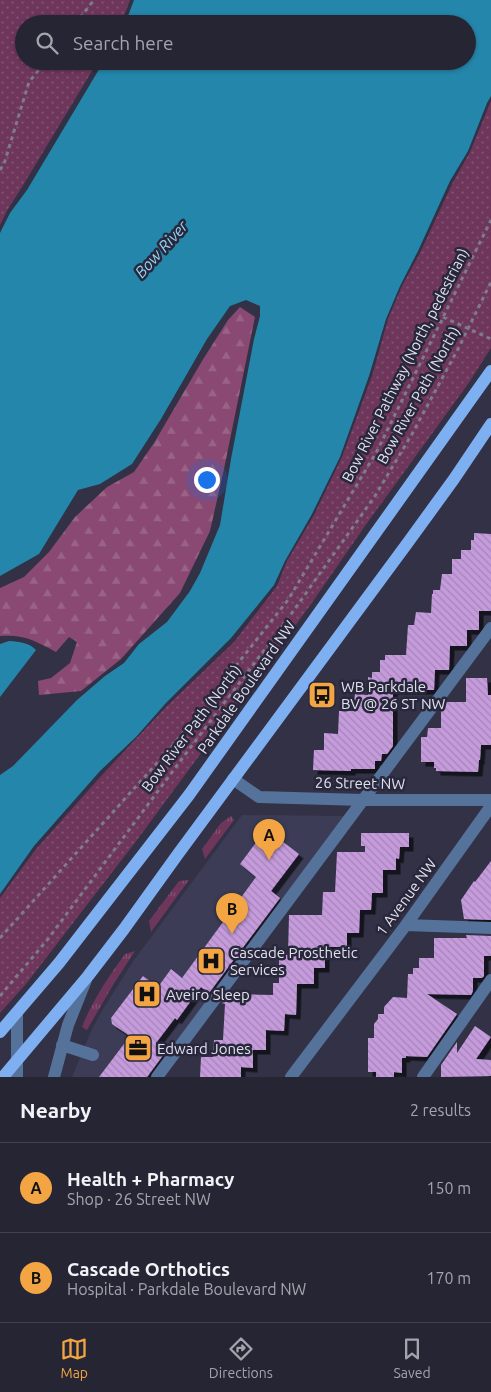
<!DOCTYPE html>
<meta charset="utf-8">
<style>
body{margin:0;font-family:Ubuntu,sans-serif;background:#2e2d3c;color:#f1f3f6}
.you{position:absolute;left:206px;top:479px;width:18px;height:18px;margin:-12px;border:4px solid #fff;border-radius:50%;background:#1a73e8;box-shadow:0 0 0 8px #1a73e833}
.badge{display:grid;place-items:center;width:32px;height:32px;border-radius:50%;background:#f3a443;color:#111;font-size:16px;font-weight:700}
.pin{position:absolute;translate:-50% -41px;filter:drop-shadow(0 1px 2px #0008)}
.pin::after{content:'';position:absolute;top:26px;width:18px;height:15px;background:inherit;clip-path:polygon(0 0,100% 0,50% 100%)}
.list{margin:0;padding:0;list-style:none}
h2{display:flex;justify-content:space-between;align-items:center;height:65px;margin:0;padding:0 20px;font-size:21px}
h2 small{font-size:16px;font-weight:400;color:#a4a5ac}
.list li{display:grid;grid-template-columns:32px 1fr auto;gap:15px;align-items:center;box-sizing:border-box;height:90px;padding:0 20px;border-top:1px solid #42424f}
.list b{display:block;font-size:19px;white-space:nowrap}
.list p{margin:0;font-size:16px;white-space:nowrap;color:#a4a5ac}
.list em{font-size:16px;font-style:normal;color:#a4a5ac}
.icon{flex:none;width:28px;height:28px;fill:none;stroke:currentColor;stroke-width:2;stroke-linecap:round;stroke-linejoin:round}
.map{position:relative;flex:none;width:491px;height:1077px;overflow:hidden}
.search{position:absolute;background:#262534;box-shadow:0 1px 4px #0004;left:15px;right:15px;top:15px;height:55px;display:flex;align-items:center;gap:12px;box-sizing:border-box;padding:0 18px;border-radius:28px;color:#a4a5ac;font-size:19px}
.sheet{height:245px;background:#262534}
nav{display:flex;justify-content:space-around;align-items:center;box-sizing:border-box;height:70px;border-top:1px solid #42424f;background:#262534;font-size:14px;color:#a4a5ac}
nav a{display:grid;justify-items:center;gap:2px}
nav .on{color:#f3a443}
.map>svg:first-child{display:block}
.built{fill:#3c3c56}
.grass{fill:url(#grass-tufts)}
.forest{fill:url(#forest-firs)}
.park{fill:url(#park-dots)}
.water{fill:#2486aa}
.building{fill:url(#building-back-hatch);filter:url(#shadow)}
.lines{fill:none;stroke-linecap:round;stroke-linejoin:round}
.path{stroke:#7c7c8d;stroke-width:3;stroke-dasharray:4 4;stroke-linecap:butt}
.minor{stroke:#55729b;stroke-width:12}
.major{stroke:#7eaff1;stroke-width:12}
.labels{text-anchor:middle;dominant-baseline:central;stroke-width:5;stroke-linejoin:round;paint-order:stroke}
.street-label{font-size:15px;fill:#e1e1ee;stroke:#28273b}
.poi-label{font-size:15px;fill:#e1e1ee;stroke:#28273b;text-anchor:start}
.water-label{font-size:16px;font-style:italic;fill:#92d4f2;stroke:#28273b}
</style>
<div class="map">
<svg width="491" height="1077" viewBox="0 0 491 1077">
<defs>
<pattern id="grass-tufts" width="24" height="20" patternUnits="userSpaceOnUse" patternTransform="scale(1.25)"><rect width="24" height="20" fill="#6f365c"/><path d="M3 7l-1-3M5 7V3M7 7l1-3M15 17l-1-3M17 17v-4M19 17l1-3" fill="none" stroke="#835374"/></pattern>
<pattern id="forest-firs" width="22" height="20" patternUnits="userSpaceOnUse" patternTransform="scale(1.25)"><rect width="22" height="20" fill="#894972"/><path d="M5 1l3.5 6h-7zM16 11l3.5 6h-7z" fill="#996386"/></pattern>
<pattern id="park-dots" width="8" height="8" patternUnits="userSpaceOnUse" patternTransform="scale(1.25)"><rect width="8" height="8" fill="#6f365c"/><path d="M2 2h.1M6 6h.1" fill="none" stroke="#835374" stroke-width="1.8" stroke-linecap="round"/></pattern>
<pattern id="building-back-hatch" width="6" height="6" patternUnits="userSpaceOnUse" patternTransform="scale(1.25)"><rect width="6" height="6" fill="#c59bdc"/><path d="M-1 5l2 2M0 0l6 6M5-1l2 2" fill="none" stroke="#a585b7"/></pattern>
<filter id="shadow"><feDropShadow dx="4.5" dy="4.5" stdDeviation="0" flood-color="#0009"/></filter>
</defs>
<rect width="100%" height="100%" fill="#323146"/>
<path class="built" d="M242,815L345,816L151,1077H72L92,1029L103,1009L134,960Z"/>
<path class="grass" d="M231,816L234,820L205,859L202,849L221,823Z
M189,880L151,932L149,921L179,881Z
M135,951L113,985L87,1030L82,1027C92,1001 109,976 125,954Z"/>
<path class="forest" d="M240,307L255,317L224,469L210,531L180,593L121,659L81,691L39,695L38,681L51,678L70,663L77,642L69,637L56,652C36,641 24,634 0,636V588L24,577L49,552L75,517L107,487L134,472L154,443L202,361L228,320Z"/>
<path class="park" d="M0,0H130L121,24H24V61H98L22,187L8,209L0,225Z
M491,101V348L468,384L365,526L309,607L137,840L26,984L0,1013V898L36,849L102,775L167,706L234,642L277,586L287,561L314,515L342,457L372,376L388,319L402,286L420,253L453,182L470,152Z"/>
<path class="water" d="M134,0H491V96L487,103L468,151L450,181L418,251L400,286L386,319L369,376L340,457L312,514L285,561L274,585L231,638L166,703L136,737L100,771L34,846L0,894V775L13,766L77,700L105,676L124,663L139,644L167,622L190,591L200,573L220,525L231,459L254,339L260,316V306L246,300L230,306L207,339L161,419L132,464L100,484L78,490L39,554L0,576V233L10,213L27,190L104,61H467V24H125Z
M9,641C20,642 28,642 36,650L0,697V644Z"/>
<path class="building" d="M474,533L491,534V611H479V630H467V646H450L449,670H435L434,690H393V746L387,754H382L381,761H375V769H351V771L313,770L314,750H324V733L338,734L339,711H353L355,694L368,695V677L372,678V672H380V660H385V655H406L408,625H414L416,612L431,613L432,594H433V590H440L442,574H452V559H461V550H471V540H474Z
M466,678H487L488,695H491V745H481L480,760H479L478,772L436,771V768H434V762H421V737H427L428,728H441V709L446,702H466Z
M266,829L299,854L271,891L280,898L209,993L201,987L177,1020L175,1018L156,1043L167,1050L147,1077H99L130,1036L112,1024L111,1018L143,976L158,987L171,969L182,978L256,877L240,864Z
M361,833H409V847H400L399,859L396,858V870H383V893H372L371,910H360L359,933H347V947H325V968H314V984H297L296,1015L285,1014L284,1031L266,1030V1050H253V1068L241,1067V1077H200L201,1057H213L214,1040H223L225,1004L222,1003L229,994L273,995V983H279V954L288,955L289,915H322L323,892H335L337,852H365V846H361Z
M491,861V920L464,919L461,900L474,881L475,882Z
M466,935L491,936V956H484V976L482,978H473V991L471,995L427,994L457,1014L427,1057L406,1056V1058H402V1073L394,1072V1077H376V1072H368V1038H374V1024L378,1019V1014H384V1007L393,997L407,998L408,974H413V968H419V958H434V938H467Z
M475,1026L491,1037L476,1059L491,1060V1076L441,1077V1065L457,1042V1053Z"/>
<g class="lines">
<path class="path" d="M75,24L94,0
M0,170L4,164L29,82L46,61
M443,317L491,339
M0,938L174,744L288,600L377,451L491,220
M0,996L48,939L184,756L284,624L375,496L412,434L458,349L491,282"/>
<path class="minor" d="M233,779L259,797L363,800H491
M406,925L491,928
M17,1013V1077
M62,1045L93,1055
M54,1077L68,1025L86,980
M157,1077L491,628
M291,1077L406,925L491,806
M423,1077L491,980"/>
<path class="major" d="M0,1032L59,963L189,795L491,371
M3,1077L88,976L124,929L178,854L409,541L454,479L491,424"/>
</g>
<defs>
<symbol id="bus-square" viewBox="-11 -11 22 22"><rect x="-9" y="-9" width="18" height="18" rx="4" fill="#f3a443" stroke="#28273b"/><path d="M-5-6H5V4H4V6H2V4H-2V6H-4V4H-5ZM-3.5-4V0h7V-4ZM-3.5 1.2v1.5H-2V1.2ZM2 1.2v1.5H3.5V1.2Z" fill="#111"/></symbol>
<symbol id="hospital-square" viewBox="-11 -11 22 22"><rect x="-9" y="-9" width="18" height="18" rx="4" fill="#f3a443" stroke="#28273b"/><path d="M-5-5h3v3.5h4V-5h3V5h-3V1.5h-4V5h-3Z" fill="#111"/></symbol>
<symbol id="office-square" viewBox="-11 -11 22 22"><rect x="-9" y="-9" width="18" height="18" rx="4" fill="#f3a443" stroke="#28273b"/><path d="M-6-3h4V-5.5h4V-3h4V5H-6ZM-1-4.5V-3h2v-1.5ZM-6 0V1H6V0Z" fill="#111"/></symbol>
</defs>
<g fill-rule="evenodd">
<use href="#bus-square" x="306" y="679" width="32" height="32"/>
<use href="#hospital-square" x="195" y="945" width="32" height="32"/>
<use href="#hospital-square" x="131" y="978" width="32" height="32"/>
<use href="#office-square" x="122" y="1032" width="32" height="32"/>
</g>
<g class="labels">
<g class="street-label">
<text transform="translate(405 365) rotate(-63)">Bow River Pathway (North, pedestrian)</text>
<text transform="translate(418 395) rotate(-61)">Bow River Path (North)</text>
<text transform="translate(246 687) rotate(-55)">Parkdale Boulevard NW</text>
<text transform="translate(191 728) rotate(-53)">Bow River Path (North)</text>
<text transform="translate(360 783) rotate(1)">26 Street NW</text>
<text transform="translate(406 897) rotate(-54)">1 Avenue NW</text>
</g>
<g class="poi-label">
<text x="341" y="686">WB Parkdale<tspan x="341" dy="17">BV @ 26 ST NW</tspan></text>
<text x="230" y="952">Cascade Prosthetic<tspan x="230" dy="17">Services</tspan></text>
<text x="166" y="994">Aveiro Sleep</text>
<text x="157" y="1048">Edward Jones</text>
</g>
<g class="water-label">
<text transform="translate(161 249) rotate(-48)">Bow River</text>
</g>
</g>
</svg>
<div class="you"></div>
<div class="pin badge" style="left:269px;top:860px">A</div>
<div class="pin badge" style="left:232px;top:934px">B</div>
<div class="search"><svg class="icon" aria-label="search" viewBox="0 0 24 24"><circle cx="10" cy="10" r="6"/><path d="M15 15l6 6"/></svg>Search here</div>
</div>
<section class="sheet">
<h2>Nearby<small>2 results</small></h2>
<ul class="list">
<li><span class="badge">A</span><div><b>Health + Pharmacy</b><p>Shop · 26 Street NW</p></div><em>150 m</em></li>
<li><span class="badge">B</span><div><b>Cascade Orthotics</b><p>Hospital · Parkdale Boulevard NW</p></div><em>170 m</em></li>
</ul>
</section>
<nav>
<a class="on"><svg class="icon" aria-label="map" viewBox="0 0 24 24"><path d="M3 6l6-2 6 2 6-2v14l-6 2-6-2-6 2zM9 4v14M15 6v14"/></svg>Map</a>
<a><svg class="icon" aria-label="directions" viewBox="0 0 24 24"><path d="M12 3l9 9-9 9-9-9zM9 14v-3h6M13 9l2 2-2 2"/></svg>Directions</a>
<a><svg class="icon" aria-label="saved" viewBox="0 0 24 24"><path d="M7 4h10v16l-5-4-5 4z"/></svg>Saved</a>
</nav>
